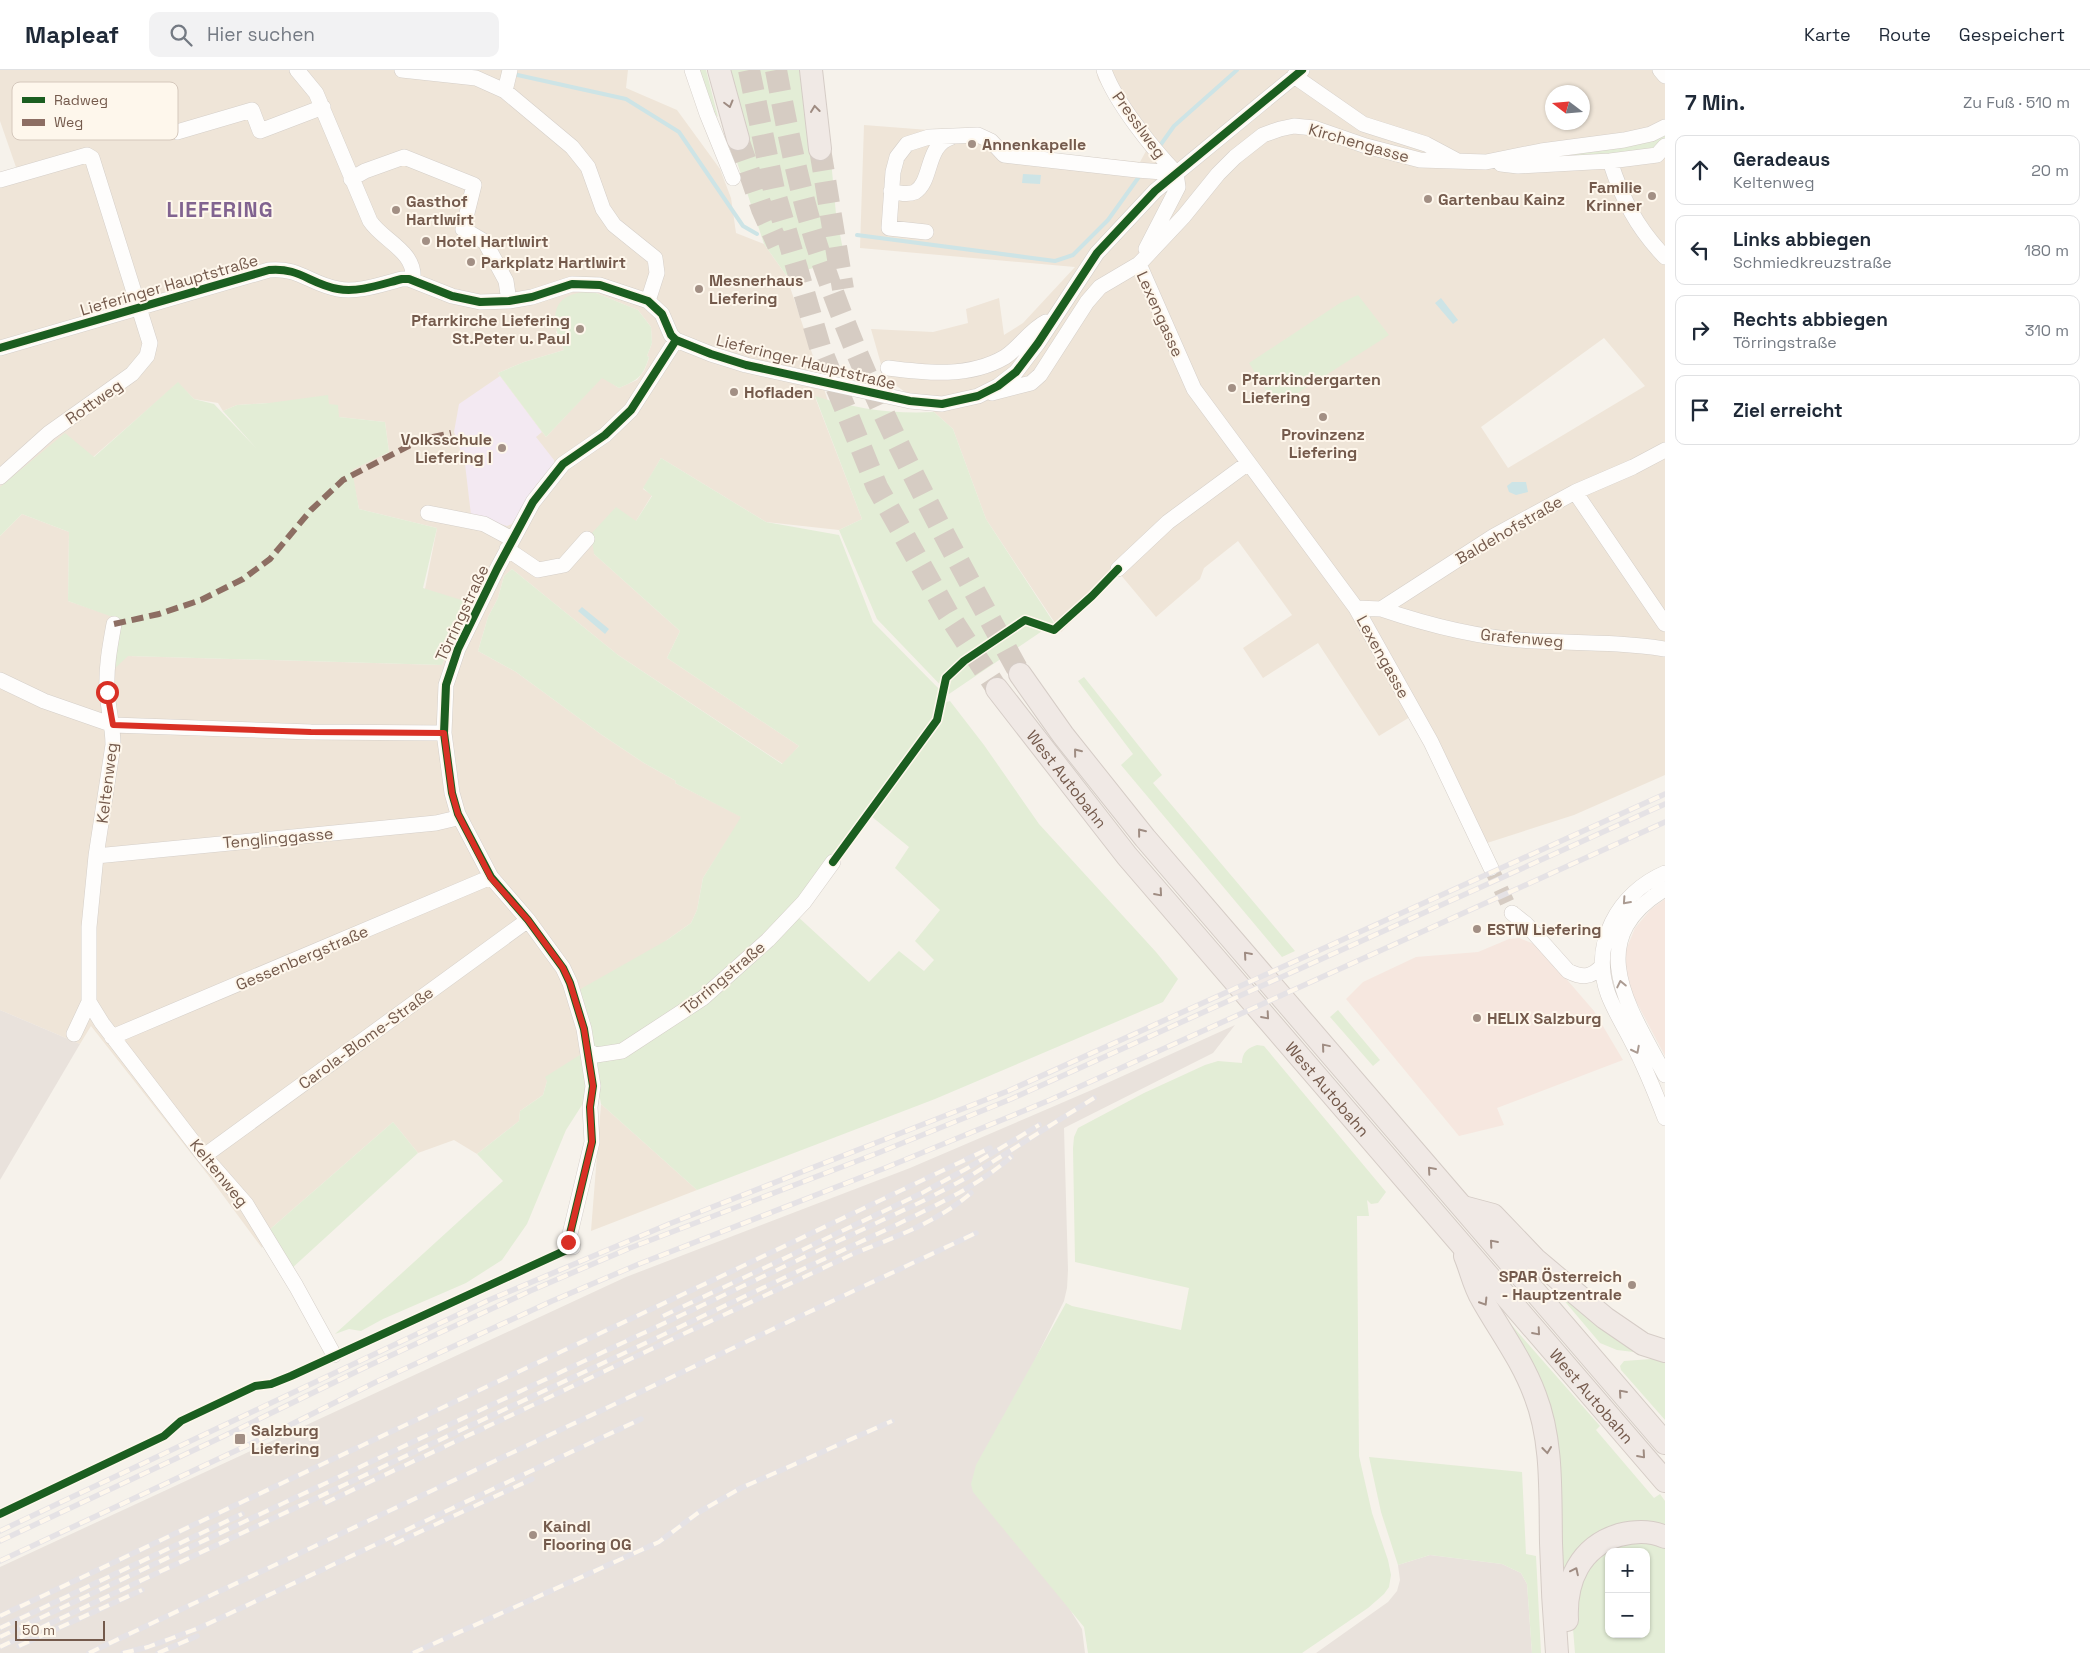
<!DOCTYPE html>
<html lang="de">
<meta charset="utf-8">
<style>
body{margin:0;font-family:"Space Grotesk",sans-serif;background:#f2f2f3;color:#1f2937}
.controls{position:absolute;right:15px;bottom:15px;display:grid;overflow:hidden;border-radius:10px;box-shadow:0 1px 4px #0004}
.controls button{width:45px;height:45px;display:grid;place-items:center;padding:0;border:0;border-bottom:1px solid #e0e1e3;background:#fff;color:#1f2937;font:25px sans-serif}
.compass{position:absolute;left:1545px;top:15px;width:45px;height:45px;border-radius:50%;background:#fff;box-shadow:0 1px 4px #0004;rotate:286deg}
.scale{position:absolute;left:15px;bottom:12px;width:90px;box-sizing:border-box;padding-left:5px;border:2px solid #745a4c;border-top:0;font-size:14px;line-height:18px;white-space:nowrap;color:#745a4c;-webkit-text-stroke:4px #fef7ec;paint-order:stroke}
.stop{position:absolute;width:15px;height:15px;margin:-11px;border:4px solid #d93025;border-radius:50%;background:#fff}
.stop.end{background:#d93025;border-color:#fff;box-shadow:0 1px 5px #0008}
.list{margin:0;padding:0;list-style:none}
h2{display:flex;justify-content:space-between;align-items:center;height:65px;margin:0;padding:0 20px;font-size:21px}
h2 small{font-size:16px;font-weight:400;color:#747a83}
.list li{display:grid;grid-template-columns:32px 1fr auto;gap:15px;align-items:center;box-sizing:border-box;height:70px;margin:0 10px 10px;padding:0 10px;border:1px solid #e0e1e3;border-radius:10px}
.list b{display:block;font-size:19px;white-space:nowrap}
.list p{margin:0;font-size:16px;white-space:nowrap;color:#747a83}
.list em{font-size:16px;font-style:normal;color:#747a83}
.icon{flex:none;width:28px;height:28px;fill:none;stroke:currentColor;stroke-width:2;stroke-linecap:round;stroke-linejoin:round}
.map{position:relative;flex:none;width:1665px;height:1583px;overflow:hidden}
header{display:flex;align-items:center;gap:30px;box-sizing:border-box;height:70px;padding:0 25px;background:#fff;border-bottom:1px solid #e0e1e3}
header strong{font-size:24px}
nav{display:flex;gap:28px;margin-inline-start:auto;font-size:18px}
.search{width:350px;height:45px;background:#f2f2f3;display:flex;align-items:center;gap:12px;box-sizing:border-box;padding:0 18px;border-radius:10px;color:#747a83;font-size:19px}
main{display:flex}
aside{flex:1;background:#fff}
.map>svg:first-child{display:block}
.residential{fill:#efe5d8;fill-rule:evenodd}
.commercial{fill:#f6e7df}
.industrial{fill:#e9e2dc}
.education{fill:#f3e9f2}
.green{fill:#e3edd6;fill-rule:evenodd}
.water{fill:#cde4e6}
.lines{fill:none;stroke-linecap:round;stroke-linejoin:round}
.stream{stroke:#cde4e6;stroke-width:4}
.minor-tunnel{stroke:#d6ccc3;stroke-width:15;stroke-dasharray:15 8;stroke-linecap:butt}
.highway-tunnel{stroke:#d6ccc3;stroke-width:22;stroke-dasharray:22 11;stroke-linecap:butt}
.minor-casing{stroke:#d5cfc9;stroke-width:16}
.highway-casing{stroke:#d5ccc6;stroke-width:24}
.minor{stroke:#fefdfc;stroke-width:15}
.highway{stroke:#f0e9e5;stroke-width:22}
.rail-casing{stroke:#e5e2e5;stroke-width:5.5}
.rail{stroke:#fef7ec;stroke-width:4;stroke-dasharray:11;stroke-linecap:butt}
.quiet{stroke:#8d6e63;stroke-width:6;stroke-dasharray:12 6;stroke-linecap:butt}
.cycleway-casing{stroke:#fef7ec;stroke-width:11}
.cycleway{stroke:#1b5e20;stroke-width:8}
.oneway{stroke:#9f8c82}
.oneway2{stroke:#ab9b92}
.route{stroke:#d93025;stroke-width:6}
.poi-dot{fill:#a28f84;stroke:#fef7ec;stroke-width:2}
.labels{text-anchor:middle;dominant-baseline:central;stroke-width:4;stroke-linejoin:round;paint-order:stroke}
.street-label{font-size:16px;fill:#745a4c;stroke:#fef7ec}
.poi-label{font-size:16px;font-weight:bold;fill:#745a4c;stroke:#fef7ec;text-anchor:start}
.district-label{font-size:21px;font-weight:bold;letter-spacing:1px;fill:#816390;stroke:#fef7ec}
.key{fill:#fef7ec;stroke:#d5c8bc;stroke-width:1}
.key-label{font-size:14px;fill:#745a4c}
</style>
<header>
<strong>Mapleaf</strong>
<div class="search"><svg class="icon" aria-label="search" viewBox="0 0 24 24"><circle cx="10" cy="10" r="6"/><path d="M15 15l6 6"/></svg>Hier suchen</div>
<nav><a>Karte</a><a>Route</a><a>Gespeichert</a></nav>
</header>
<main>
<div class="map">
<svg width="1665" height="1583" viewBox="0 0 1665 1583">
<rect width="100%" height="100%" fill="#f6f2eb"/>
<path class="residential" d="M0,0H628L626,18L677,40L720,99L731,128L736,163L764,174L786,205L828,331L815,327L862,449L839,460L766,452L661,388L643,419L652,425L636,451L594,484L680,561L667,588L799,676L783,694L618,585L512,499L504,506L498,528L488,547L478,581L516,602L602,665L644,693L676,711L675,713L742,747L703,808L697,840L691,853L667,870L593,975L547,1011L543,1025L520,1041L519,1051L477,1084L454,1070L418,1083L393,1052L268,1161L262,1178L208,1105L91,956L80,974L0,940V466L22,444L69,462L68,531L121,549L115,568L128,586L442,595L470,534L425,519L437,458L359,439L351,400L389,382L385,352L339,347L269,333L237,335L223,341L218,333L194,329L178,313L93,387L0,418V106L17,100L0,51ZM596,223L638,240L651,257L652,273L647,286L649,287L648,291L644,301L637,310L619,318L602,307L546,367L498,303L524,292L564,280L556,262Z
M1096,0H1665V705L1574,745L1487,773L1410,647L1379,666L1318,573L1263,608L1243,578L1292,545L1238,471L1204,498L1200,509L1156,547L1120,504L1061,562L986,449L953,359L934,342L885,308L871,259L933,262L968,253L966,239L999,228L1004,265L1023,253L1075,197L860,178L864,55L993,65L1005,78L1140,92L1146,81L1117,40L1098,9ZM1552,22H1582V52H1552ZM1604,268L1645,316L1508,398L1481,357Z
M601,1034L697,1120L591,1161Z"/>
<path class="commercial" d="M1665,829V986L1629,918L1625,901L1626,880L1635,858L1651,839Z
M1519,868L1537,875L1594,941L1623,990L1497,1038L1504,1055L1459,1066L1346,929L1363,912L1416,887L1478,882L1509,869Z"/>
<path class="industrial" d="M0,940L80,974L0,1110Z
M1235,955L1213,983L1064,1058L1068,1200L1067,1218L1064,1231L974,1414L1058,1520L1082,1559L1085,1583H0V1497L626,1207L910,1098L1094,1019Z
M1430,1485L1502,1494L1521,1503L1527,1514L1532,1583H1316L1388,1532L1397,1521L1400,1510L1398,1495Z"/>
<path class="education" d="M500,306L542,362L536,367L554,390V395L536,415L512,454L507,456L471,445L465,394L454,362L459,334Z"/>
<path class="green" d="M696,0H706L718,47L713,43Z
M724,0H801L830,79L836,144L845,190L786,205L764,174L730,71Z
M1665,61V70L1654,79L1627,83L1538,87Z
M584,222L596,223L638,240L651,257L652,273L647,286L649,287C643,307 638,310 619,318L602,308L546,367L498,303L524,292L564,280C552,254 547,226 584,222Z
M1358,225L1389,265L1279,335L1274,334L1249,293L1340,233Z
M178,312L194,329L214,334L256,378L223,341L237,335L269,333L328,325L329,334L338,335L339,347L385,352L389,382L352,400L359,439L437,458L423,518L471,533L442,595L128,586L110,603L121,550L68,531L69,462L22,444L0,466V417L65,363L94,387Z
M815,326C856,339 892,344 934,342L953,359L986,449L1054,553L949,624L877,549L839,460L862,449Z
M661,388L766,452L839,465L873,552L942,622L935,646L930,656L823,801L739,895L627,975L597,980L593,975L577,921L667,870L691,853L697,840L703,808L741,747L675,713L676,711L644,693L602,665L516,602L478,581L488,547L498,528L504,506L512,499L618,585L782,694L799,676L667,588L680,561L594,484L591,464L616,437L636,451L652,426L643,418Z
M1084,607L1162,705L1153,713L1295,881L1282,887L1121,695L1133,684L1078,611Z
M950,631L984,675L1039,754L1156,882L1178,909L1163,932L935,1029L697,1120L601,1034L595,1000L597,993L604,988L617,987L796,845L869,912L899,881L924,901L934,890L915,871L940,840L895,798L909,777L871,746L939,652L946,632Z
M1338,940L1380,990L1373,996L1330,947Z
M1257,975L1264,976L1386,1122L1378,1133L1371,1134L1367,1130L1369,1146H1357L1359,1386L1372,1443L1388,1490L1391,1505L1389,1517L1384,1524L1368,1538L1302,1583H1088L1084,1557L973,1422L971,1414L976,1395L1066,1233L1072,1236L1181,1260L1189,1218L1075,1192L1073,1078L1074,1067L1078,1058L1144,1023L1205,995L1218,991L1242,993C1242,982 1248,978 1257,975Z
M586,981L591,1021L566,1060L527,1154L502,1190L466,1213L383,1249L361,1261L349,1259L335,1264L503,1111L477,1084L519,1051L520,1041L543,1025L547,1011L545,1007Z
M393,1052L418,1083L291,1199L268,1161Z
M1563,1226L1642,1283L1617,1280L1600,1273L1562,1228Z
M1509,1252L1600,1356L1596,1360L1654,1428L1660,1424L1665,1431V1460L1648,1457L1564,1507L1560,1467L1508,1253Z
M1665,1288V1350L1621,1300L1620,1296L1624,1291Z
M1369,1387L1522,1402L1526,1484L1536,1486L1541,1583H1532L1527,1514L1521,1503L1502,1494L1430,1485L1398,1495L1381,1442Z
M1626,1469L1665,1476V1583H1575L1571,1534L1589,1490ZM1609,1482H1646V1564H1609Z"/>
<path class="water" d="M1023,104L1041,105L1040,114L1022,113Z
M1441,228L1458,250L1453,254L1435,233Z
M1512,412H1526L1528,422L1516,425L1509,422L1507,416Z
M582,537L609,559L605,564L578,541Z"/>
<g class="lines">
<path class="stream" d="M513,4L626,29L679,62L743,156L757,164
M1159,77L1174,56L1237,0
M857,165L1055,191L1073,185L1108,150L1141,104"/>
<path class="minor-tunnel" d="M1491,798L1512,843"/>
<path class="highway-tunnel" d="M749,0L774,120L820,277L877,417L948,544L997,619
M776,0C788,64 801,129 822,191C871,336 947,471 1020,604
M738,69L762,139L778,175
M820,79L843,219"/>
<defs>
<path id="minor" d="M297,0L316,23L370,151C383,171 416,181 413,210
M402,0L476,8L505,21L572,77L588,97L603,139L614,155L655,188L657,203L648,231
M692,0L707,44L733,108
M1104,0C1115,32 1153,79 1176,103
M1660,0L1665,6
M1294,6L1363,54L1426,74L1456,90
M505,21L510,0
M177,62L252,40L260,61L323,37
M1610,91C1622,129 1637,158 1665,187
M1501,94L1518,96L1610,91L1657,85L1665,76
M351,109L365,101L404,87L474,115L463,159L485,172L506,211L509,231
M0,110L87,85L92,88L150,273L147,286L132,304L49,363L0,407
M891,121C898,123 908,125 915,122C933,111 925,75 952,67
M926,162L889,158L893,102L897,87L907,74L929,67L978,65L991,71L1004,85L1137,100L1176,103
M1146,179L1178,117L1176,103
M1139,194L1194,319L1356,538L1431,672L1491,798
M0,278L269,200C299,197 310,214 338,219C358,223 382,214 402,209H409L452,226L480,232L509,231L532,227L572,214L600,215L648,231L662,244L671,265L676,270L711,284L746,295L910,331L942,334L978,326L998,316L1016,302L1038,273L1097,183L1155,121L1302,0
M888,298C927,303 969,308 1005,287C1020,277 1030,260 1046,252
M992,323L1031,313L1040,305L1087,232L1100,217L1139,194L1184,146L1218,104L1235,87L1263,65L1280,59L1294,56L1314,58L1366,76L1420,90L1486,92L1541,81L1624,70L1651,64L1665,57
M1575,422L1665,554
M428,443L484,454L512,469
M507,479L538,500L564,495L587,469
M1118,499L1168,452L1248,393
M1356,538L1381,539L1494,466L1575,422L1633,397L1665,380
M1381,539C1431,556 1483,569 1535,571C1579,573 1621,572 1665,579
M114,554C110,576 106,597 107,620C108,639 113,656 113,675L96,786L89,857V932L102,953L204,1086L246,1134L296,1216L334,1285
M0,610L44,631L113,655L311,662L444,663
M96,786L436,753L453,749L458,744
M1665,803C1618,823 1590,874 1608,924C1614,940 1624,956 1632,972C1645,997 1655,1022 1665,1048
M1665,819C1579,870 1631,940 1665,1005
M1512,843L1526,854L1568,901C1582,908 1591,908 1602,896
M74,964L89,932
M112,967L491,807
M588,981L596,985L622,981L703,928L768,870L804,832L833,792
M204,1086L528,850
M573,1177L568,1172L592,1072L590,1037L593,1016L584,959L570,913L563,898L528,850L491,807L458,744L452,723L444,663L446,615L458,579L497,499L533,432L563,394L605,365L631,340L676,270"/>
<g id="highway">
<path d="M719,0L738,69"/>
<path d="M811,0L820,79"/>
<path d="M1020,604L1063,665L1145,768L1665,1373"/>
<path id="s1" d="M997,619L1127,786L1665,1411"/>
<path d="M1463,1137L1493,1145L1536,1190L1605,1248L1643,1274L1665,1281"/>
<path d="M1465,1186C1471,1200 1474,1216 1482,1229C1500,1261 1522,1290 1535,1325C1553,1371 1550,1424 1551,1473C1552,1509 1554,1546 1557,1583"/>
<path d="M1567,1550C1565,1511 1580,1477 1619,1465C1635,1461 1650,1460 1665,1467"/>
</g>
</defs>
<use href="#minor" class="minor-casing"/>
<use href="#highway" class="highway-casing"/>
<use href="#minor" class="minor"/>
<use href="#highway" class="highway"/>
<defs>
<path id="rail" d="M663,1246L922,1123L966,1099L1039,1055
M325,1433L855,1183C896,1167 937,1152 971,1123
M0,1461L489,1230L669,1154L1008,1021L1665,724
M0,1471L224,1366L368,1296L530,1221L630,1178L878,1083L1011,1029L1665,734
M394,1474L532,1409
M0,1491L278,1361L376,1312L552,1231L639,1194L885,1098L1050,1030L1665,752
M0,1546L728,1203L990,1078
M0,1558L242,1444
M0,1567L925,1130L970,1106L1094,1028
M19,1576L142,1520
M0,1577L892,1157C934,1136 975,1118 1011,1087
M89,1583L976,1163
M123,1583L148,1577L199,1558L641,1349
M158,1583L197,1566
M413,1583L659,1472L699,1442L741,1418L892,1351"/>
</defs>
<use href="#rail" class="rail-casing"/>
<use href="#rail" class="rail"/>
<path class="quiet" d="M114,554L159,544L201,530L243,509L270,489L311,440L343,410L420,370L451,363"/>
<defs>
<path id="cycleway" d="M0,278L269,200C299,197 310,214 338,219C358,223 382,214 402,209H409L452,226L480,232L509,231L532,227L572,214L600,215L648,231L662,244L671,265L676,270L711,284L746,295L910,331L942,334L978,326L998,316L1016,302L1038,273L1097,183L1155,121L1302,0
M833,792L937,650L946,608L964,591L1025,550L1054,560L1092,526L1118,499
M0,1444L164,1366L181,1351L255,1316L271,1314L291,1306L573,1177L568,1172L592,1072L590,1037L593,1016L584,959L570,913L563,898L528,850L491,807L458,744L452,723L444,663L446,615L458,579L497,499L533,432L563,394L605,365L631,340L676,270"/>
</defs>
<use href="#cycleway" class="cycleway-casing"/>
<use href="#cycleway" class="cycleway"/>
</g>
<defs><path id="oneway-chevron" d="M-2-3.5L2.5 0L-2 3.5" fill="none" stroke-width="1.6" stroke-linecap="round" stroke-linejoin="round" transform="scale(1.25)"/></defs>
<g class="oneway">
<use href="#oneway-chevron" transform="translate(729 34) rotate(75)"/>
<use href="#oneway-chevron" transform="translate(815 39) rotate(-97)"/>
<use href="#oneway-chevron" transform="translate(1077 682) rotate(-129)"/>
<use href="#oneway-chevron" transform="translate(1141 762) rotate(-129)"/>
<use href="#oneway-chevron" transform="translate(1159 823) rotate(49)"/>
<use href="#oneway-chevron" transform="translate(1247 885) rotate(-131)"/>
<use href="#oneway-chevron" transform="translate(1266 946) rotate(49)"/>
<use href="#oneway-chevron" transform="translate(1325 977) rotate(-130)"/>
<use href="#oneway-chevron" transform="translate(1431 1100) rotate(-131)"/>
<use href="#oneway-chevron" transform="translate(1493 1173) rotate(-131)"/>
<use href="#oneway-chevron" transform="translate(1484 1232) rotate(58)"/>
<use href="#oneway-chevron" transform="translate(1537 1262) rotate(49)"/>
<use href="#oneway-chevron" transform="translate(1622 1323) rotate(-131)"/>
<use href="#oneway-chevron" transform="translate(1547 1380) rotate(83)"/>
<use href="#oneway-chevron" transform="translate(1642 1385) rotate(49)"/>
<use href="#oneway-chevron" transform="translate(1575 1501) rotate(-64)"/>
</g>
<g class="oneway2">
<use href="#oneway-chevron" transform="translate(1626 831) rotate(132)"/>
<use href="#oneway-chevron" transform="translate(1621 914) rotate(-102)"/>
<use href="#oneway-chevron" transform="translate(1636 980) rotate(63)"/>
</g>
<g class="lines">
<path class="route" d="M107,622L113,655L311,662L444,663L452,723L458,744L491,808L528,850L563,898L570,913L584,959L593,1016L590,1037L592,1072L568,1172"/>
</g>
<g class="poi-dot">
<circle cx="972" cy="74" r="5"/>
<circle cx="1652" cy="126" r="5"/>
<circle cx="1428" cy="129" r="5"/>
<circle cx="396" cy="140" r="5"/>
<circle cx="426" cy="171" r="5"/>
<circle cx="471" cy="192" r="5"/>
<circle cx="699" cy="219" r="5"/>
<circle cx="580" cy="259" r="5"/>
<circle cx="1232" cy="318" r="5"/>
<circle cx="734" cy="322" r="5"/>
<circle cx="1323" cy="347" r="5"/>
<circle cx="502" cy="378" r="5"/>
<circle cx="1477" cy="859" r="5"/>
<circle cx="1477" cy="948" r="5"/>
<circle cx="1632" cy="1215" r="5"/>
<rect x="234" y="1363" width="12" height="12" rx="2.5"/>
<circle cx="533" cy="1465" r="5"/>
</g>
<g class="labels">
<g class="street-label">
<text transform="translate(1139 55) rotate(54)">Presslweg</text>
<text transform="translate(1359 73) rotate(16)">Kirchengasse</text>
<text transform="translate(169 215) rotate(-16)">Lieferinger Hauptstraße</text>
<text transform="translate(1160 244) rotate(66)">Lexengasse</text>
<text transform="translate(806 292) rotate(14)">Lieferinger Hauptstraße</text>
<text transform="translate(94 332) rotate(-35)">Rottweg</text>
<text transform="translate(1509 460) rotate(-30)">Baldehofstraße</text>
<text transform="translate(462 543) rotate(-65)">Törringstraße</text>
<text transform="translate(1522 568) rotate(5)">Grafenweg</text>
<text transform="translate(1383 587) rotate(61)">Lexengasse</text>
<text stroke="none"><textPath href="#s1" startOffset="114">West Autobahn</textPath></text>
<text transform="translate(107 713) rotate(-83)">Keltenweg</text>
<text transform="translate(278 768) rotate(-5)">Tenglinggasse</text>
<text transform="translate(302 888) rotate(-23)">Gessenbergstraße</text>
<text transform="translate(723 908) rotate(-40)">Törringstraße</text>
<text transform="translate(366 968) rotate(-36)">Carola-Blome-Straße</text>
<text stroke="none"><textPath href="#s1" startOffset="519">West Autobahn</textPath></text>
<text transform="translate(219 1103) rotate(51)">Keltenweg</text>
<text stroke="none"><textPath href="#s1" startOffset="924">West Autobahn</textPath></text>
</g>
<g class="poi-label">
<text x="982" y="74">Annenkapelle</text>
<text x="1642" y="117" text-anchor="end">Familie<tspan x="1642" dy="18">Krinner</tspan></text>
<text x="1438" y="129">Gartenbau Kainz</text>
<text x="406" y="131">Gasthof<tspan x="406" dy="18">Hartlwirt</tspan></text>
<text x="436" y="171">Hotel Hartlwirt</text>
<text x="481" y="192">Parkplatz Hartlwirt</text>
<text x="709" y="210">Mesnerhaus<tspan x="709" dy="18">Liefering</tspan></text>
<text x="570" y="250" text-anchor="end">Pfarrkirche Liefering<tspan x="570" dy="18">St.Peter u. Paul</tspan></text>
<text x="1242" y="309">Pfarrkindergarten<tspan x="1242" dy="18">Liefering</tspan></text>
<text x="744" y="322">Hofladen</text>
<text x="1323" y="364" text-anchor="middle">Provinzenz<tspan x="1323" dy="18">Liefering</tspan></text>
<text x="492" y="369" text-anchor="end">Volksschule<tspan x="492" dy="18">Liefering I</tspan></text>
<text x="1487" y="859">ESTW Liefering</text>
<text x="1487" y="948">HELIX Salzburg</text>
<text x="1622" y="1206" text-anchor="end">SPAR Österreich<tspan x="1622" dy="18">- Hauptzentrale</tspan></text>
<text x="251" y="1360">Salzburg<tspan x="251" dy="18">Liefering</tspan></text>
<text x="543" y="1456">Kaindl<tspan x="543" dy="18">Flooring OG</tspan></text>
</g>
<g class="district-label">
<text x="220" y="139">LIEFERING</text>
</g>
</g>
<rect x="12" y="12" width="166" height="58" rx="8" class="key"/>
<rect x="22" y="27" width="23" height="6" fill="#1b5e20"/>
<rect x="22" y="49" width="23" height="7" fill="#8d6e63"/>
<g class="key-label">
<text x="54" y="35">Radweg</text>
<text x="54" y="57">Weg</text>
</g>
</svg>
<div class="controls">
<button>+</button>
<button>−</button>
</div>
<svg class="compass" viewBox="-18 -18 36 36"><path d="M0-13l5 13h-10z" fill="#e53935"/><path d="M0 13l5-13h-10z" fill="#747a83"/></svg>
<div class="scale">50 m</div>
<div class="stop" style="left:107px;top:622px"></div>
<div class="stop end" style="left:568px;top:1172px"></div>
</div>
<aside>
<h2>7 Min.<small>Zu Fuß · 510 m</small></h2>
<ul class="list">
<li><svg class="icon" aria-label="ahead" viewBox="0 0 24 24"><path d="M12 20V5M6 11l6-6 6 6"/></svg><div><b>Geradeaus</b><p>Keltenweg</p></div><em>20 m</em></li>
<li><svg class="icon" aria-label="left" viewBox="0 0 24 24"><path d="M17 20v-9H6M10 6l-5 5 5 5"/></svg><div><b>Links abbiegen</b><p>Schmiedkreuzstraße</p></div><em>180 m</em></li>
<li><svg class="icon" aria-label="right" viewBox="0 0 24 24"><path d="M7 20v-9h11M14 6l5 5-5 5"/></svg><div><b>Rechts abbiegen</b><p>Törringstraße</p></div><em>310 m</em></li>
<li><svg class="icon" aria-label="arrive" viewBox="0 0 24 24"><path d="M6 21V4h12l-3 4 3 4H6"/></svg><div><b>Ziel erreicht</b></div></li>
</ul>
</aside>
</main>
